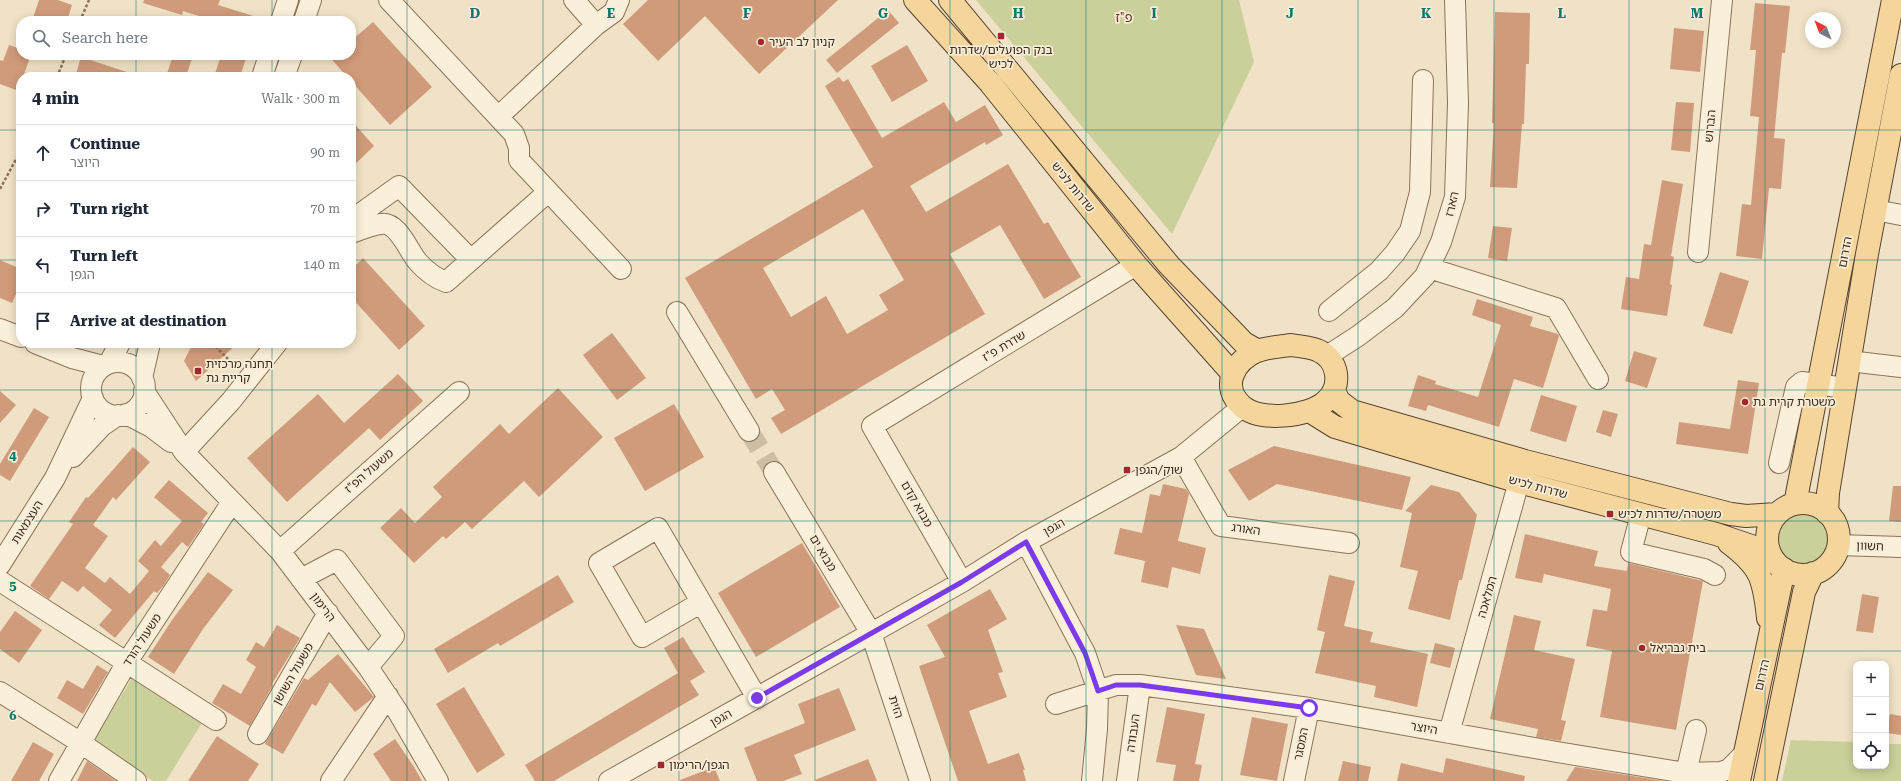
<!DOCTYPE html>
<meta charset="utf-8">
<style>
body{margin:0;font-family:"Roboto Serif","Noto Sans Hebrew",serif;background:#f6f6f7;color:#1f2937}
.controls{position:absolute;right:12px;bottom:12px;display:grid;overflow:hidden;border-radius:8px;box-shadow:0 2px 10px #0003}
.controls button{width:36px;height:36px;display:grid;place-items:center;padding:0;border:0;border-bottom:1px solid #e0e1e3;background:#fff;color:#1f2937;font:20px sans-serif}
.compass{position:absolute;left:1805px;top:12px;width:36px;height:36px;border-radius:50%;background:#fff;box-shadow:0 2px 10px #0003;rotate:318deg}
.stop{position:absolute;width:12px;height:12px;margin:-9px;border:3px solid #7c3aed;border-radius:50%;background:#fff}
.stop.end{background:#7c3aed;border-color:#fff;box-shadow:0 1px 4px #0008}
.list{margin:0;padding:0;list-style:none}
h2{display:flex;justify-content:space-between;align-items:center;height:52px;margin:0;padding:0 16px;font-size:17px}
h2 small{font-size:13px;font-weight:400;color:#747a83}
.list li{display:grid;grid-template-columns:26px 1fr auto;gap:12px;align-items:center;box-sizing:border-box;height:56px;padding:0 16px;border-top:1px solid #e0e1e3}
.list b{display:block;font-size:15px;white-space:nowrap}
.list p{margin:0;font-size:13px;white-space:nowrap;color:#747a83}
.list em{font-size:13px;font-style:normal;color:#747a83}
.icon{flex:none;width:22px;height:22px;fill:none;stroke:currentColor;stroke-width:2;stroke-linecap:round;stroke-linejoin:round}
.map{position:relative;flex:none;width:1901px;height:781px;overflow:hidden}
.search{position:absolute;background:#fff;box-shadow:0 2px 10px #0003;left:16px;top:16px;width:340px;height:44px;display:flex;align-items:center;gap:10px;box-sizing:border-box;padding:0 14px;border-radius:16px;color:#747a83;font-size:15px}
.panel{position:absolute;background:#fff;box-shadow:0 2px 10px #0003;left:16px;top:72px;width:340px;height:276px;border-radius:16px}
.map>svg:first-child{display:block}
.green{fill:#cbcf99}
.building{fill:#d09b7a;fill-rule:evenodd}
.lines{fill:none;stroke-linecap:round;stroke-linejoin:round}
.minor-tunnel{stroke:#ccbea5;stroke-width:20;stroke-dasharray:20 10;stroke-linecap:butt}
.minor-casing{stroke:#8c735a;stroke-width:22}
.major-casing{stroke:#5a412f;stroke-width:24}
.path{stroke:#8c735a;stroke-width:2.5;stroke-dasharray:3 2;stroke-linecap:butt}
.minor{stroke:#faefd9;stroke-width:20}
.major{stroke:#f4d69d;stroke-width:22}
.route{stroke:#7c3aed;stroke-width:5}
.grid{fill:none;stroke:#0f766e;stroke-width:1;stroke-opacity:0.55}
.poi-dot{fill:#9e282c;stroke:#f7ecd6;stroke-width:1.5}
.labels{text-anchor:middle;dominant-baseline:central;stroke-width:3.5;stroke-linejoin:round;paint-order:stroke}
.poi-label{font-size:12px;fill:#3c2c1f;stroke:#f7ecd6;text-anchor:start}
.street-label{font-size:12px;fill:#3c2c1f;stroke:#f7ecd6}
.neighbourhood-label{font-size:13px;fill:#6a2a1c;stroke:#f7ecd6}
.grid-label{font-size:13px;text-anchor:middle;font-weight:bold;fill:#0f766e;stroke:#f7ecd6;stroke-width:3.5;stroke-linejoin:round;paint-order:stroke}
</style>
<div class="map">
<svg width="1901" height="781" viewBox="0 0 1901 781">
<rect width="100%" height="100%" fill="#f0e2c6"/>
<path class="green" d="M976,0H1239L1254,62L1172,234Z
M1777 538a27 27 0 1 1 54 0a27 27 0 1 1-54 0Z
M132,678L203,721L166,781H153L92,744Z
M1791,740L1856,742V766H1886V744H1901V781H1782Z"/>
<path class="building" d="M39,0H58L72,5L67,21H32Z
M144,0H220L218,5L260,18V21H215L183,11L182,15L143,3Z
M648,0H838L759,74L705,16L658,61L623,24Z
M1755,3L1790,6L1785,53H1782L1774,138L1785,139L1781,189L1769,188L1762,259L1736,256L1742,204L1751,205L1759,117L1750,116L1756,50H1750Z
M888,10L899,23L837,73L826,60Z
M1495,12L1530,13L1529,64H1526L1524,124H1522L1517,188L1490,187L1494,123H1492Z
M373,22L432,87L390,125L351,81V77H347L328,55H351V41Z
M1674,28L1704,31L1700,72L1670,69Z
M9,45L21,49V55H31L23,77H21L19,91L0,84V60L3,61Z
M907,45L928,81L892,102L871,66Z
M173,55H182L192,58L186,77H166Z
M221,55H247L240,77H214Z
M81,57L133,74V77H75Z
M839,77L843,82L848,79L882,138L944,102L956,122L985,105L1003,135L986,145L985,142L910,186L926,212L1008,164L1044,224L1048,222L1081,277L1044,299L1000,225L950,254L985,314L781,434L771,418L785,410L772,389L756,399L685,278L873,167L825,86ZM863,209L904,280L879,295L888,310L847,334L826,296L791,317L763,268Z
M1676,102L1694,103L1690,152L1671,150Z
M351,120L374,146L351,168Z
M1662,180L1683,184L1671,256L1674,257L1670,284L1672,285L1667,316L1621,309L1626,277L1639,279L1644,244L1651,245Z
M1493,226L1512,228L1507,261L1488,258Z
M363,258L425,326L399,350L351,297V270Z
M0,260L21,269V283L12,303L0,298Z
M1720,272L1749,281L1732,334L1703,326Z
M1477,299L1533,317L1530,326L1558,334L1559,336L1543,388L1514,379L1499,427L1428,405L1426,411L1408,406L1418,375L1436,381L1435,384L1478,397L1501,325L1472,315Z
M612,333L646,378L617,400L583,355Z
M193,343H238L196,381L184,361Z
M1634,351L1657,358L1647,388L1625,381Z
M398,374L423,401L380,440L369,428L287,502L247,458L318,394L344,423Z
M1738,380L1759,383L1748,454L1676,444L1679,422L1730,429Z
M558,388L603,437L539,497L524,481L472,529L465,522L446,539L443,536L414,563L380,528L401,508L415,523L442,497L433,487L500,424L509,434Z
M0,391L16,405L0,423Z
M1541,395L1577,406L1566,442L1530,431Z
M674,404L704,457L645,491L614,438Z
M34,408L49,417L10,481L0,475V464Z
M1603,410L1618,414L1611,437L1596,432Z
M1274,446L1411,477L1402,510L1277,484L1249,501L1228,470Z
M133,447L150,462L116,500L113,497L93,525L108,536L85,568L105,583L110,577L130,594L149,571L138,561L155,540L161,546L182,521L154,497L169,480L208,513L201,522L204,524L188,547L182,542L161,567L170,575L164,585L157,593L154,591L115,638L99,625L112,610L83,586L78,592L62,581L49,599L30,586L73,524L69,522L86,497L88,498Z
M1163,484L1186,489L1189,494L1178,541L1206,548L1200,574L1172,567L1168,588L1141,582L1145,561L1114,554L1120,528L1142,533L1150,494L1160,496Z
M1431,485L1459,492L1477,515L1462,580H1459L1450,620L1408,609L1418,571L1400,567L1412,513L1405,511Z
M1893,486H1901V522L1889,521Z
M1525,534L1598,551L1594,566L1627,571L1628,563L1703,581L1676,730L1600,717L1612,651L1586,646L1593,609L1607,611L1611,589L1544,574L1542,583L1515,578Z
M802,543L840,607L756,657L718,593Z
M208,572L233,590L203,629L174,674L148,657L172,620Z
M558,575L574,602L500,646L498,643L448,673L434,649Z
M1329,575L1355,581L1344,626L1373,632L1370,642L1428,654L1417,707L1374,697L1376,686L1315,673L1325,632L1317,630Z
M990,589L1007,619L988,630L1003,672L998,673L1007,697L969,711L988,764L1019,753L1025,770H1023L1026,781H958L919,666L945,657L927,625Z
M1862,594L1879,597L1873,633L1856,631Z
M15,611L42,630L19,663L0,649V632Z
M1514,615L1541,621L1534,650L1575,659L1561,720L1566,721L1561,741L1536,737L1538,729L1490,719Z
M277,625L300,638L272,684L273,685L250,726L212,703L223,684L241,694L256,667L246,660L256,642L264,647Z
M1176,625L1204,629L1226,679L1196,675Z
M683,637L705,672L690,681L699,695L554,781H535L525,765L678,673L664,648Z
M1435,643L1455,648L1450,668L1430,663Z
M338,654L374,697L355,712L330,682L316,706L312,704L283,754L265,744L304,678L308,680Z
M97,665L108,672L83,714L57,698L67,680L83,689Z
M464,687L505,755L477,773L436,704Z
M839,688L856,730L794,755L802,774L783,781H757L744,748L805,723L798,704Z
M1167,707L1205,714L1195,764L1202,765L1199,781H1173L1176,765L1156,762Z
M1890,714L1901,716V735L1887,733Z
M1252,717L1288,724L1277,781L1240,775Z
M217,736L259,764L248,781H188Z
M395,739L414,767L422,781H391L373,754Z
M33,742L54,754L39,781H11Z
M1446,758L1525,776L1524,781H1397L1401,763L1443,773Z
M868,759L877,781H815V780Z
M87,761L116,781H77Z
M1343,761L1371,767L1368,781H1338Z
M714,767L720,781H680V780Z
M1575,767H1576L1664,781H1566Z"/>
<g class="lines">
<path class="minor-tunnel" d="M749,431L774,472"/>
<defs>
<path id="minor" d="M389,0L514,134L519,148V160L621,269
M574,0L596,25
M281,21L288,0
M304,21L311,0
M262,77L269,55
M284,77L292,55
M498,117L596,25L614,12L619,0
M1875,210L1901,215
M351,218L353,219L399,186L471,260
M351,233C360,230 371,225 381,224C398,221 409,252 418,262C426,271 435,278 446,282L548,192
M1698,252L1722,0
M1429,268L1556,308L1598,379
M1329,311L1379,271L1395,253L1410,231L1420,192L1423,80
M677,312L749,431
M0,329L21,337
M35,343L72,358L103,366
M1327,356L1358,336L1395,308L1425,276L1441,242L1455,197L1458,103L1455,0
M1849,361L1901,367
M91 389a27 27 0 1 1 54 0a27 27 0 1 1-54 0Z
M109,363L120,343
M142,378L150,343
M144,391L184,452L280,551L368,667L398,712L438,781
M126,414L151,427L171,442
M184,452L231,401L277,343
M73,457L102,426L118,415
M1181,457L1221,526L1349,543
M1779,463L1796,387L1802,382L1845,388
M774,472L871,633L920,781
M1641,514L1631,552L1704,569L1715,575
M1026,542L1085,653L1098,691L1097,729L1092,781
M1838,545L1901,547
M280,551L459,392
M0,565L55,478L93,398
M301,579L337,560L394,636L368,667
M0,581L216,720
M962,582L872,426L1136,265
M700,603L642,637L599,563L658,528L757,698
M0,692L81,743L136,781
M1056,704L1116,685H1140L1309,708L1557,752L1686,773L1721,772L1729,769L1744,754
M1449,733L1523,467
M258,734L328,613
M1686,773L1696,730
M59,781L127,662L232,502
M331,781L388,696
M609,781L962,582L1026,542L1181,457L1242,407
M1127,781L1140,685
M1294,781L1309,708"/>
<path id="major" d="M915,0L990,83L1136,265L1232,373
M950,0L1169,265L1244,343L1258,351
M1290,345C1299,346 1309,347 1317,350C1339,359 1343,387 1325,402C1308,417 1259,422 1242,406C1220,387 1234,361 1257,351C1267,347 1280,347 1290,345Z
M1334,391L1339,401L1352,411L1525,461L1731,514L1746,516L1777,514
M1311,412L1335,427L1519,482L1716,534L1769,552
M1767 539a36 36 0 1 1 72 0a36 36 0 1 1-72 0Z
M1795,504L1893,0
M1827,513L1828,493L1867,254L1901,75
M1729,543C1761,567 1764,579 1768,618
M1739,781L1784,569
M1765,781L1804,592L1813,573"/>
</defs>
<use href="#minor" class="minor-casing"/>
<use href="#major" class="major-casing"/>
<path class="path" d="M80,21L89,0
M57,77L66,55
M0,189L21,150
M212,343L228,359"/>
<use href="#minor" class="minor"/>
<use href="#major" class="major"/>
</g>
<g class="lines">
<path class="route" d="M757,698L962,582L1026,542L1085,653L1098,691L1116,685H1140L1309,708"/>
</g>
<path class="grid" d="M136,0V21M272,0V21M407,0V781M543,0V781M679,0V781M815,0V781M950,0V781M1086,0V781M1222,0V781M1358,0V781M1494,0V781M1629,0V781M1765,0V781M136,55V77M272,55V77M0,130H21M351,130H1901M0,260H21M351,260H1901M136,343V781M272,343V781M0,390H1901M0,521H1901M0,651H1901"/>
<g class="poi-dot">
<rect x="997" y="32" width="8" height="8" rx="2"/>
<circle cx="761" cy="42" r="4"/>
<rect x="194" y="367" width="8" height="8" rx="2"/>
<circle cx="1745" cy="402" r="4"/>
<rect x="1123" y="466" width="8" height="8" rx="2"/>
<rect x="1606" y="510" width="8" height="8" rx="2"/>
<circle cx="1642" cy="648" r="4"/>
<rect x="657" y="761" width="8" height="8" rx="2"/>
</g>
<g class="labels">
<g class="poi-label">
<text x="769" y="42">קניון לב העיר</text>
<text x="1001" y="50" text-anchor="middle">בנק הפועלים/שדרות<tspan x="1001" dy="14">לכיש</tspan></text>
<text x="206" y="364">תחנה מרכזית<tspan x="206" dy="14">קריית גת</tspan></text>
<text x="1753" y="402">משטרת קרית גת</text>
<text x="1135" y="470">שוק/הגפן</text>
<text x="1618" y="514">משטרה/שדרות לכיש</text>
<text x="1650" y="648">בית גבריאל</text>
<text x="669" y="765">הגפן/הרימון</text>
</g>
<g class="street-label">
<text transform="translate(1710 126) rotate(-85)">הברוש</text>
<text transform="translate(1073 187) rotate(51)">שדרות לכיש</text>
<text transform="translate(1452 204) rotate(-77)">הארז</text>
<text transform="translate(1845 252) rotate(-79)">הדרום</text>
<text transform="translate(1004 346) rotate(-31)">שדרת פ"ז</text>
<text transform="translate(369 471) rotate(-41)">משעול הפ"ז</text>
<text transform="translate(1538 487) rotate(15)">שדרות לכיש</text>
<text transform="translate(917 504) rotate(60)">מבוא קדם</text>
<text transform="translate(27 522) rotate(-58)">העצמאות</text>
<text transform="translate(1054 527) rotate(-29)">הגפן</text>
<text transform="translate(1246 529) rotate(8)">האורג</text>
<text transform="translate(1870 546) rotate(2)">חשוון</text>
<text transform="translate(823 553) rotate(59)">מבוא ים</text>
<text transform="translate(1487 597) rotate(-74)">המלאכה</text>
<text transform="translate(323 607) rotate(53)">הרימון</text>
<text transform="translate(142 640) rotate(-57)">משעול הורד</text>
<text transform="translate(293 674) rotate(-60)">משעול השושן</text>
<text transform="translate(1762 675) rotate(-77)">הדרום</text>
<text transform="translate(896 707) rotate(72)">הזית</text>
<text transform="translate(721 718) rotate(-29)">הגפן</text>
<text transform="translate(1424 728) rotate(10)">היוצר</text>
<text transform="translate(1133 733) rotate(-82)">העבודה</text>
<text transform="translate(1301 744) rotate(-78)">המסגר</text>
</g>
<g class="neighbourhood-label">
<text x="1124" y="17">פ"ז</text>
</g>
</g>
<g class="grid-label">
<text x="475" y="18">D</text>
<text x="611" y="18">E</text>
<text x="747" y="18">F</text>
<text x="883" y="18">G</text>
<text x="1018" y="18">H</text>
<text x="1154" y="18">I</text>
<text x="1290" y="18">J</text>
<text x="1426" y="18">K</text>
<text x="1562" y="18">L</text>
<text x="1697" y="18">M</text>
<text x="13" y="460">4</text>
<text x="13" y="590">5</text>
<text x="13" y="720">6</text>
</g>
</svg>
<div class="controls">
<button>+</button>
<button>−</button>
<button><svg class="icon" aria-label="locate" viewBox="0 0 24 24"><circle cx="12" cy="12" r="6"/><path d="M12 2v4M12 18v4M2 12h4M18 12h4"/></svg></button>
</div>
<svg class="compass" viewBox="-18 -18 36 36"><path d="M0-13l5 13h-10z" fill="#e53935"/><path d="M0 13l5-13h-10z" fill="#747a83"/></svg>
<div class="stop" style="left:1309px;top:708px"></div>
<div class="stop end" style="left:757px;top:698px"></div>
<div class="search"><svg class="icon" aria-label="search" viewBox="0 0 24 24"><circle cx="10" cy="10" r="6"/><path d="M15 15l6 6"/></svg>Search here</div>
<section class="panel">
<h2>4 min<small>Walk · 300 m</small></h2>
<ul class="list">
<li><svg class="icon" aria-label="ahead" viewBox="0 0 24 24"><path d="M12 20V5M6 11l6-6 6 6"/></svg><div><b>Continue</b><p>היוצר</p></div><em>90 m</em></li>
<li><svg class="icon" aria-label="right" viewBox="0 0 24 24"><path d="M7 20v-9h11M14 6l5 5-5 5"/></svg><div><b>Turn right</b></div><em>70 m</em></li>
<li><svg class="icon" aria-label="left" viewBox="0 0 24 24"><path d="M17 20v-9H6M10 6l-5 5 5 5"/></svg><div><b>Turn left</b><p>הגפן</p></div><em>140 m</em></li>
<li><svg class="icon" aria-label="arrive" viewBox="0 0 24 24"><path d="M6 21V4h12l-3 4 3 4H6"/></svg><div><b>Arrive at destination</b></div></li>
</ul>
</section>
</div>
